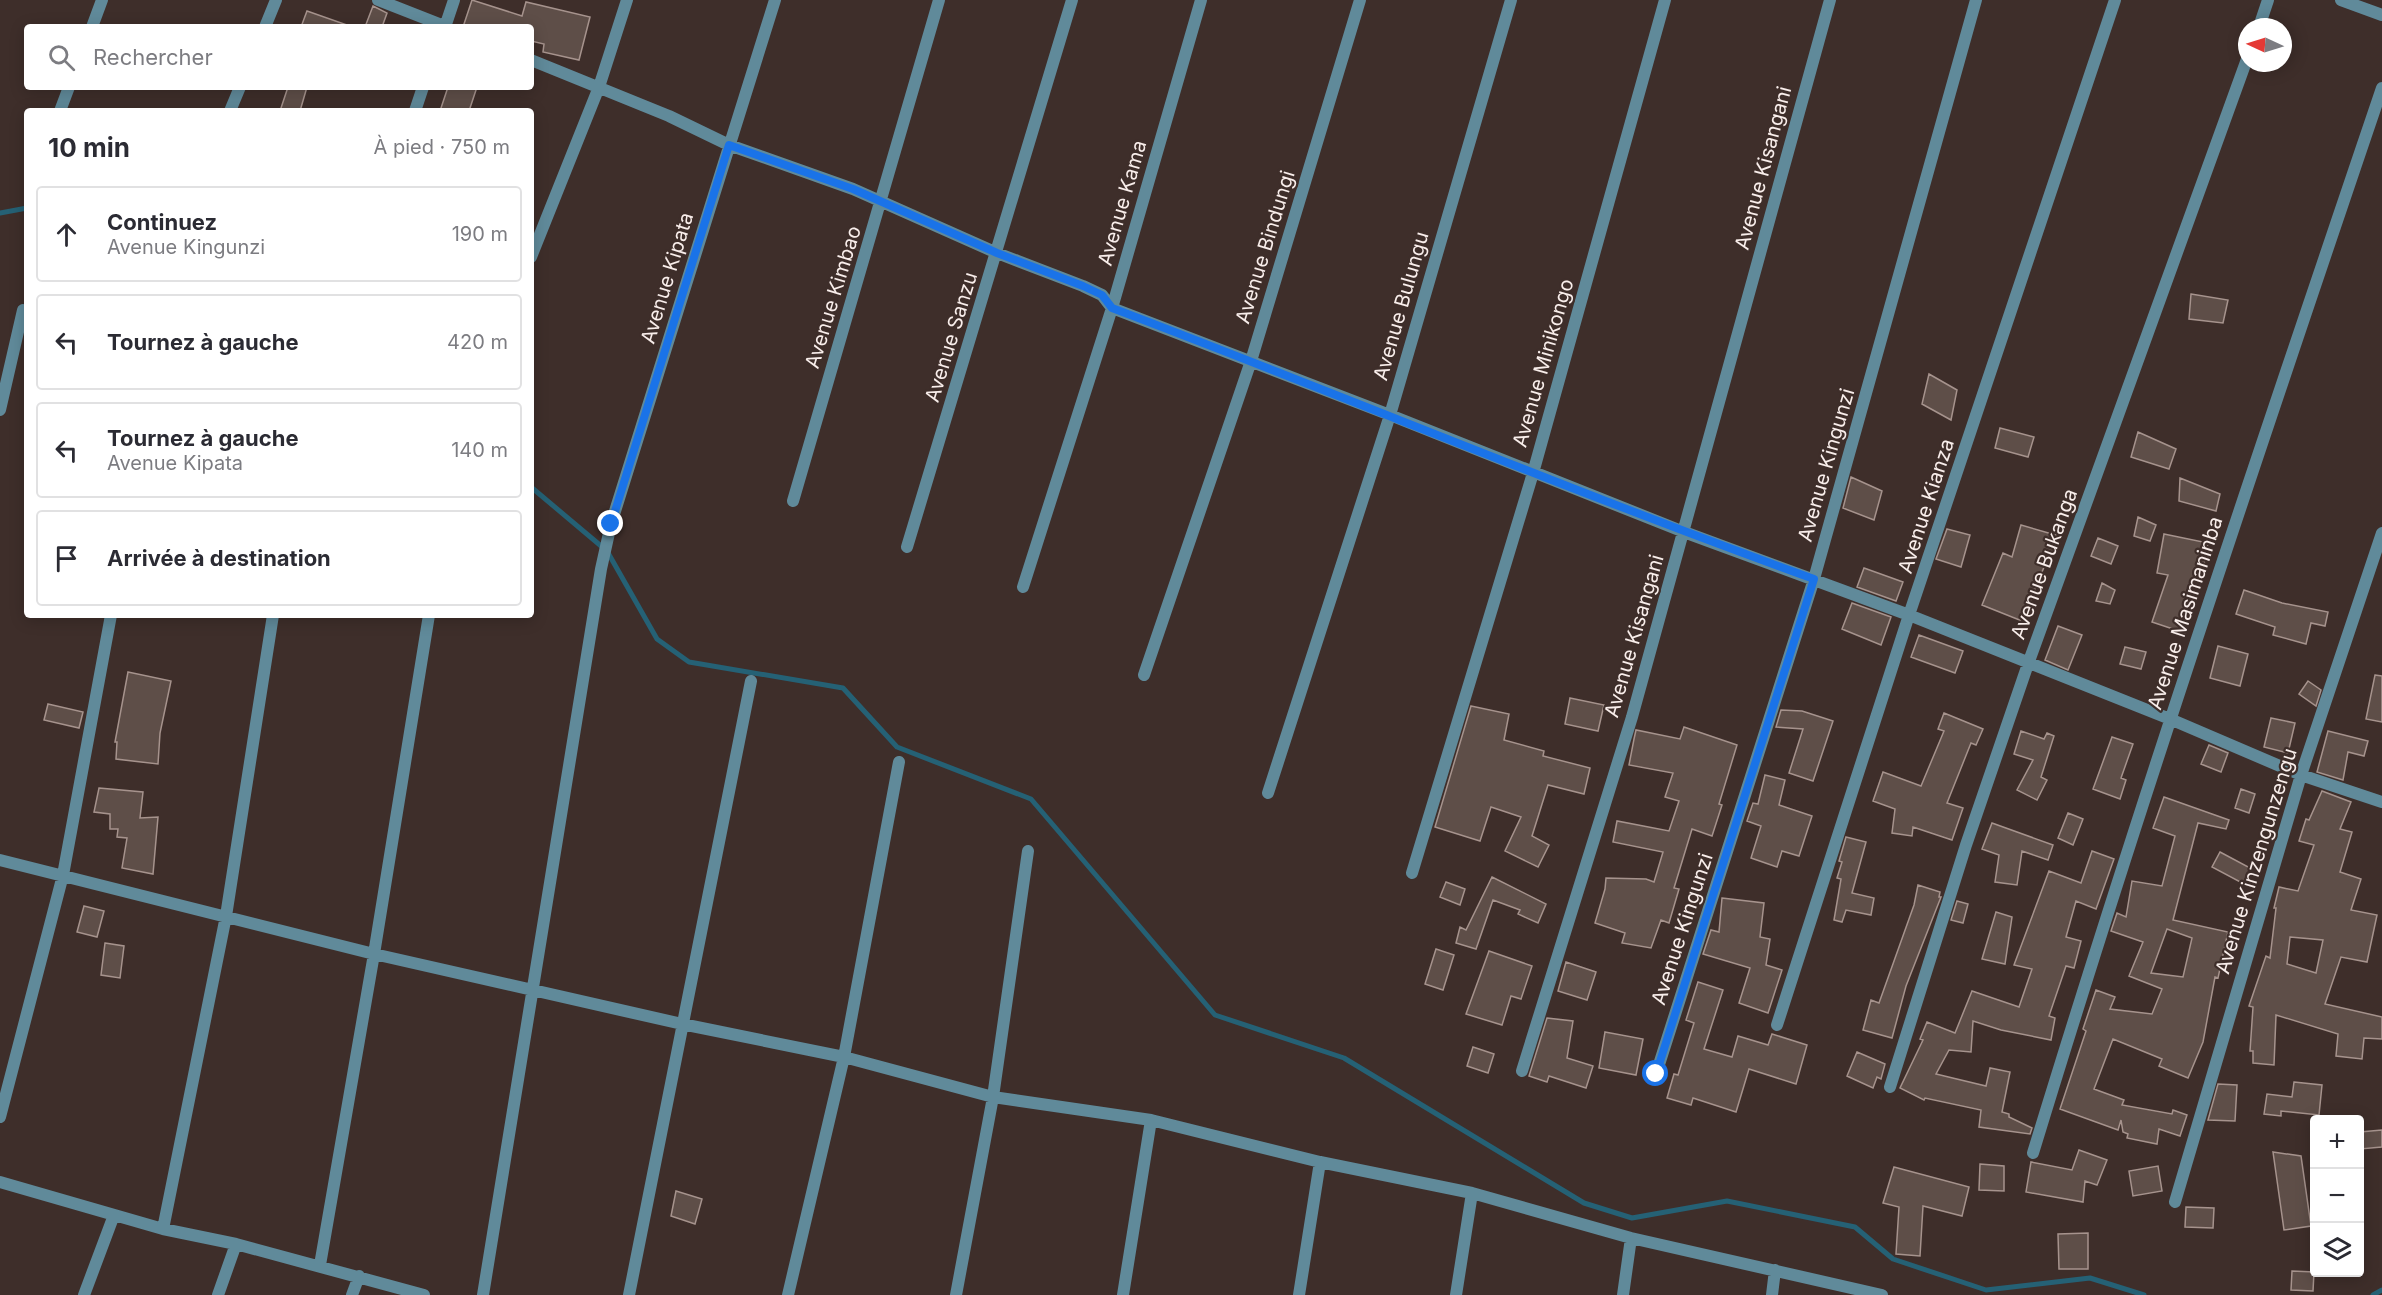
<!DOCTYPE html>
<html lang="fr">
<meta charset="utf-8">
<style>
body{margin:0;font-family:Inter,sans-serif;background:#f7f7f7;color:#2b2b33}
.controls{position:absolute;right:18px;bottom:18px;display:grid;overflow:hidden;border-radius:6px;box-shadow:0 3px 15px #0003}
.controls button{width:54px;height:54px;display:grid;place-items:center;padding:0;border:0;border-bottom:2px solid #e1e1e2;background:#fff;color:#2b2b33;font:30px sans-serif}
.compass{position:absolute;left:2238px;top:18px;width:54px;height:54px;border-radius:50%;background:#fff;box-shadow:0 3px 15px #0003;rotate:274deg}
.stop{position:absolute;width:18px;height:18px;margin:-14px;border:4px solid #1a73e8;border-radius:50%;background:#fff}
.stop.end{background:#1a73e8;border-color:#fff;box-shadow:0 2px 6px #0008}
.list{margin:0;padding:0;list-style:none}
h2{display:flex;justify-content:space-between;align-items:center;height:78px;margin:0;padding:0 24px;font-size:26px}
h2 small{font-size:20px;font-weight:400;color:#7c7c81}
.list li{display:grid;grid-template-columns:39px 1fr auto;gap:18px;align-items:center;box-sizing:border-box;height:96px;margin:0 12px 12px;padding:0 12px;border:2px solid #e1e1e2;border-radius:6px}
.list b{display:block;font-size:22px;white-space:nowrap}
.list p{margin:0;font-size:20px;white-space:nowrap;color:#7c7c81}
.list em{font-size:20px;font-style:normal;color:#7c7c81}
.icon{flex:none;width:33px;height:33px;fill:none;stroke:currentColor;stroke-width:2;stroke-linecap:round;stroke-linejoin:round}
.map{position:relative;flex:none;width:2382px;height:1295px;overflow:hidden}
.search{position:absolute;background:#fff;box-shadow:0 3px 15px #0003;left:24px;top:24px;width:510px;height:66px;display:flex;align-items:center;gap:15px;box-sizing:border-box;padding:0 21px;border-radius:6px;color:#7c7c81;font-size:22px}
.panel{position:absolute;background:#fff;box-shadow:0 3px 15px #0003;left:24px;top:108px;width:510px;height:510px;border-radius:6px}
.map>svg:first-child{display:block}
.lines{fill:none;stroke-linecap:round;stroke-linejoin:round}
.stream{stroke:#256175;stroke-width:5}
.building{fill:#5e4e48;stroke:#a6938d;stroke-width:1.5;fill-rule:evenodd}
.street{stroke:#608a9a;stroke-width:12}
.route{stroke:#1a73e8;stroke-width:8}
.labels{text-anchor:middle;dominant-baseline:central;stroke-width:4.5;stroke-linejoin:round;paint-order:stroke}
.street-label{font-size:20px;fill:#f9eeeb;stroke:#3e2e2a}
</style>
<div class="map">
<svg width="2382" height="1295" viewBox="0 0 2382 1295">
<rect width="100%" height="100%" fill="#3e2e2a"/>
<g class="lines">
<path class="stream" d="M0,213L27,208
M531,487L607,551L657,639L689,662L843,688L897,747L1031,799L1215,1015L1344,1058L1584,1203L1632,1218L1727,1201L1855,1227L1893,1259L1986,1290L2090,1278L2144,1295
M2373,1295L2382,1290"/>
</g>
<path class="building" d="M472,0L522,16L526,2L590,17L579,60L543,52L544,44L531,41V27H463Z
M373,6L387,13L382,27H365Z
M307,11L347,25V27H301Z
M288,87H307L300,111H280Z
M448,87H477L469,111H440Z
M2191,294L2228,300L2223,323L2189,319Z
M1929,374L1957,390L1951,420L1922,404Z
M2000,428L2034,437L2028,457L1995,448Z
M2138,432L2176,449L2169,469L2131,457Z
M1851,477L1882,491L1874,520L1843,508Z
M2180,478L2220,494L2216,511L2179,501Z
M2138,517L2156,525L2150,541L2134,536Z
M2021,525L2059,536L2052,557L2049,555L2022,621L1982,605L2003,553L2012,557Z
M1947,529L1970,535L1961,567L1936,559Z
M2164,534L2208,543L2199,591L2185,633L2152,622L2168,575L2157,573Z
M2098,538L2118,546L2111,564L2091,556Z
M1864,568L1903,582L1896,601L1857,587Z
M2102,583L2115,590L2110,604L2096,601Z
M2244,590L2282,603L2328,612L2325,626L2311,623L2306,644L2273,635L2275,627L2236,614Z
M1852,603L1891,617L1881,645L1842,629Z
M2058,626L2082,635L2068,670L2045,660Z
M1919,635L1963,651L1955,673L1911,657Z
M2218,646L2248,654L2240,686L2210,678Z
M2125,647L2146,652L2141,669L2120,664Z
M128,672L171,681L160,733L158,764L116,759L117,742H115Z
M2375,675L2382,676V722L2366,719Z
M2308,681L2321,690L2316,706L2299,694Z
M1570,698L1604,705L1598,731L1565,724Z
M48,704L83,712L79,728L44,720Z
M1471,706L1509,714L1504,740L1544,751L1543,756L1590,768L1584,794L1548,785L1532,836L1549,845L1538,867L1505,851L1521,817L1491,807L1480,841L1435,827Z
M1781,710L1802,711L1833,721L1813,781L1789,773L1803,729L1776,727Z
M1944,713L1983,729L1976,745L1971,743L1947,803L1963,808L1952,840L1913,827L1912,836L1892,833L1895,809L1873,801L1883,772L1921,786L1944,731L1938,729Z
M2271,718L2295,723L2288,753L2264,747Z
M1684,727L1737,745L1719,804L1722,805L1712,836L1692,829L1674,888L1679,889L1669,923L1661,920L1651,948L1622,943L1625,933L1595,923L1605,889L1606,878L1646,879L1654,882L1663,852L1613,842L1617,821L1669,831L1679,801L1665,797L1673,773L1629,765L1634,739L1636,730L1680,739Z
M2021,731L2044,739L2047,733L2054,736L2041,777L2047,780L2037,800L2017,790L2033,760L2014,754Z
M2328,731L2368,741L2364,756L2348,752L2343,780L2317,772Z
M2112,737L2133,744L2121,778L2126,780L2120,799L2093,789Z
M2209,745L2228,753L2221,772L2201,764Z
M1765,775L1785,780L1779,805L1812,816L1799,856L1782,851L1777,867L1751,858L1761,826L1747,821L1753,803L1758,804Z
M99,788L143,792L140,818L158,817L153,874L122,868L127,838L117,837L118,829H110V814L94,812Z
M2241,789L2255,794L2249,813L2235,808Z
M2322,791L2351,802L2340,829L2352,832L2340,872L2361,879L2351,910L2377,915L2367,962L2341,957L2325,1004L2382,1017V1039L2364,1038L2362,1059L2336,1056L2338,1034L2276,1015L2274,1065L2253,1063V1051H2250L2253,1007L2249,1006L2266,956L2270,958L2276,908H2274L2279,887L2298,891L2314,845L2299,841L2306,819L2309,820ZM2290,937L2323,940L2316,973L2287,964Z
M2164,797L2229,820L2226,829L2198,823L2173,920L2228,932L2218,978L2215,977L2203,1042L2188,1078L2159,1066L2162,1059L2113,1039L2094,1089L2124,1100L2122,1105L2172,1114L2173,1110L2187,1115L2180,1136L2159,1129L2157,1144L2127,1138L2128,1134L2123,1132L2121,1120L2118,1130L2060,1109L2086,1031L2083,1029L2096,990L2115,997L2110,1009L2152,1014L2162,989L2129,976L2143,942L2111,931L2117,913L2126,917L2132,881L2162,886L2175,836L2153,828ZM2167,929L2192,938L2183,977L2151,973Z
M2068,813L2083,819L2073,845L2058,838Z
M1992,823L2053,845L2048,860L2022,851L2017,885L1995,882L1999,855L1982,849Z
M1846,837L1866,842L1852,893L1874,898L1871,915L1846,910L1842,922L1834,920L1841,879L1837,878L1842,862L1839,861Z
M2092,851L2114,859L2096,909L2076,901L2066,937L2081,941L2074,968L2066,966L2049,1016L2055,1018L2051,1040L2001,1030L1973,1021L1971,1052L1949,1050L1936,1074L1986,1086L1990,1068L2010,1072L2002,1112L2009,1114V1117L2032,1128L2030,1134L1979,1127L1981,1110L1925,1098L1924,1100L1900,1088L1923,1040L1920,1039L1927,1022L1955,1033L1972,991L2019,1007L2032,969L2014,965L2049,871L2081,883Z
M2220,852L2252,869L2244,884L2212,867Z
M1492,877L1546,904L1538,923L1518,914L1520,910L1493,900L1476,949L1456,943L1460,927L1466,930Z
M1446,882L1465,889L1460,905L1440,897Z
M1918,885L1940,892L1939,897H1941L1906,986L1892,1038L1863,1030L1871,1000L1879,1003L1914,905Z
M1722,898L1764,903L1760,937L1770,939L1766,965L1782,970L1768,1013L1739,1003L1750,968L1703,954L1711,930L1719,932Z
M1957,901L1968,904L1963,923L1951,920Z
M84,906L104,911L97,937L77,932Z
M1996,912L2012,917L2005,964L1982,959Z
M105,943L124,946L120,978L101,975Z
M1436,949L1454,955L1443,990L1425,984Z
M1489,951L1532,966L1521,999L1511,996L1502,1025L1466,1014Z
M1566,962L1596,972L1587,1000L1558,991Z
M1698,982L1723,990L1704,1049L1732,1057L1738,1036L1768,1045L1772,1034L1807,1045L1796,1084L1749,1069L1736,1112L1693,1098L1691,1105L1667,1098L1674,1074L1678,1075L1694,1023L1686,1020Z
M1547,1018L1573,1021L1567,1058L1593,1066L1586,1088L1549,1076L1547,1082L1529,1076Z
M1605,1032L1643,1039L1636,1075L1599,1068Z
M1473,1047L1494,1054L1488,1073L1467,1066Z
M1857,1052L1885,1064L1881,1079L1877,1077L1873,1088L1847,1076Z
M2294,1082L2322,1085L2319,1115L2281,1111V1116L2264,1114L2267,1094L2292,1097Z
M2218,1084L2237,1085L2235,1121L2208,1120Z
M2382,1130V1147L2360,1149V1132Z
M2079,1150L2107,1160L2097,1185L2085,1181L2083,1202L2026,1192L2031,1162L2072,1170Z
M2273,1152L2301,1156L2311,1226L2284,1230Z
M1980,1164L2004,1166V1191L1979,1190Z
M2158,1166L2162,1191L2133,1196L2129,1171Z
M1894,1167L1969,1187L1962,1216L1923,1206L1920,1256L1896,1254L1899,1207L1883,1203Z
M676,1191L702,1199L695,1224L671,1216Z
M2186,1207L2214,1208L2213,1228L2185,1227Z
M2088,1233V1269H2059L2058,1234Z
M2292,1271L2314,1272L2313,1291L2291,1290Z"/>
<g class="lines">
<path class="street" d="M378,0L447,27
M2341,0L2382,15
M92,27L102,0
M265,27L276,0
M445,27L454,0
M2259,27L2268,0
M531,60L669,116L729,145L853,189L997,253L1083,286L1102,295L1112,308L1390,415L1684,532L1909,615L2170,719L2301,775L2382,802
M60,111L69,87
M230,111L240,87
M415,111L423,87
M531,257L599,87L627,0
M0,410L23,310
M793,501L939,0
M907,547L1072,0
M1023,587L1112,308L1201,0
M1144,675L1251,361L1360,0
M1268,793L1390,415L1511,0
M0,860L374,954L682,1024L844,1057L993,1097L1151,1120L1320,1162L1472,1193L1631,1238L1882,1295
M1412,873L1533,473L1665,0
M1777,1025L1909,615L2115,0
M1522,1071L1632,717L1830,0
M1656,1074L1814,579L1976,0
M1890,1087L1966,845L2028,664L2247,59
M0,1117L63,875L111,615
M2033,1153C2142,796 2262,442 2382,88
M0,1182L163,1229L236,1244L424,1295
M2175,1202L2301,775L2382,533
M163,1229L226,916L273,615
M320,1265L374,954L429,615
M84,1295L114,1215
M218,1295L236,1244
M352,1295L359,1276
M483,1295L601,569L611,524L775,0
M629,1295L751,681
M788,1295L844,1057L899,762
M956,1295L993,1097L1028,851
M1123,1295L1151,1120
M1299,1295L1320,1162
M1456,1295L1472,1193
M1623,1295L1631,1238
M1772,1295L1775,1270"/>
</g>
<g class="lines">
<path class="route" d="M611,524L729,145L853,189L997,253L1083,286L1102,295L1112,308C1347,397 1578,494 1814,579L1656,1074"/>
</g>
<g class="labels">
<g class="street-label">
<text transform="translate(1763 168) rotate(-75)">Avenue Kisangani</text>
<text transform="translate(1122 203) rotate(-74)">Avenue Kama</text>
<text transform="translate(1265 247) rotate(-73)">Avenue Bindungi</text>
<text transform="translate(667 278) rotate(-73)">Avenue Kipata</text>
<text transform="translate(833 297) rotate(-73)">Avenue Kimbao</text>
<text transform="translate(1401 306) rotate(-74)">Avenue Bulungu</text>
<text transform="translate(951 337) rotate(-73)">Avenue Sanzu</text>
<text transform="translate(1543 363) rotate(-74)">Avenue Minikongo</text>
<text transform="translate(1826 465) rotate(-74)">Avenue Kingunzi</text>
<text transform="translate(1926 506) rotate(-72)">Avenue Kianza</text>
<text transform="translate(2044 564) rotate(-70)">Avenue Bukanga</text>
<text transform="translate(2185 613) rotate(-72)">Avenue Masimaninba</text>
<text transform="translate(1634 636) rotate(-74)">Avenue Kisangani</text>
<text transform="translate(2256 861) rotate(-73)">Avenue Kinzengunzengu</text>
<text transform="translate(1682 929) rotate(-72)">Avenue Kingunzi</text>
</g>
</g>
</svg>
<div class="controls">
<button>+</button>
<button>−</button>
<button><svg class="icon" aria-label="layers" viewBox="0 0 24 24"><path d="M12 4l9 5-9 5-9-5zM3 14l9 5 9-5"/></svg></button>
</div>
<svg class="compass" viewBox="-18 -18 36 36"><path d="M0-13l5 13h-10z" fill="#e53935"/><path d="M0 13l5-13h-10z" fill="#7c7c81"/></svg>
<div class="stop" style="left:1656px;top:1074px"></div>
<div class="stop end" style="left:611px;top:524px"></div>
<div class="search"><svg class="icon" aria-label="search" viewBox="0 0 24 24"><circle cx="10" cy="10" r="6"/><path d="M15 15l6 6"/></svg>Rechercher</div>
<section class="panel">
<h2>10 min<small>À pied · 750 m</small></h2>
<ul class="list">
<li><svg class="icon" aria-label="ahead" viewBox="0 0 24 24"><path d="M12 20V5M6 11l6-6 6 6"/></svg><div><b>Continuez</b><p>Avenue Kingunzi</p></div><em>190 m</em></li>
<li><svg class="icon" aria-label="left" viewBox="0 0 24 24"><path d="M17 20v-9H6M10 6l-5 5 5 5"/></svg><div><b>Tournez à gauche</b></div><em>420 m</em></li>
<li><svg class="icon" aria-label="left" viewBox="0 0 24 24"><path d="M17 20v-9H6M10 6l-5 5 5 5"/></svg><div><b>Tournez à gauche</b><p>Avenue Kipata</p></div><em>140 m</em></li>
<li><svg class="icon" aria-label="arrive" viewBox="0 0 24 24"><path d="M6 21V4h12l-3 4 3 4H6"/></svg><div><b>Arrivée à destination</b></div></li>
</ul>
</section>
</div>
